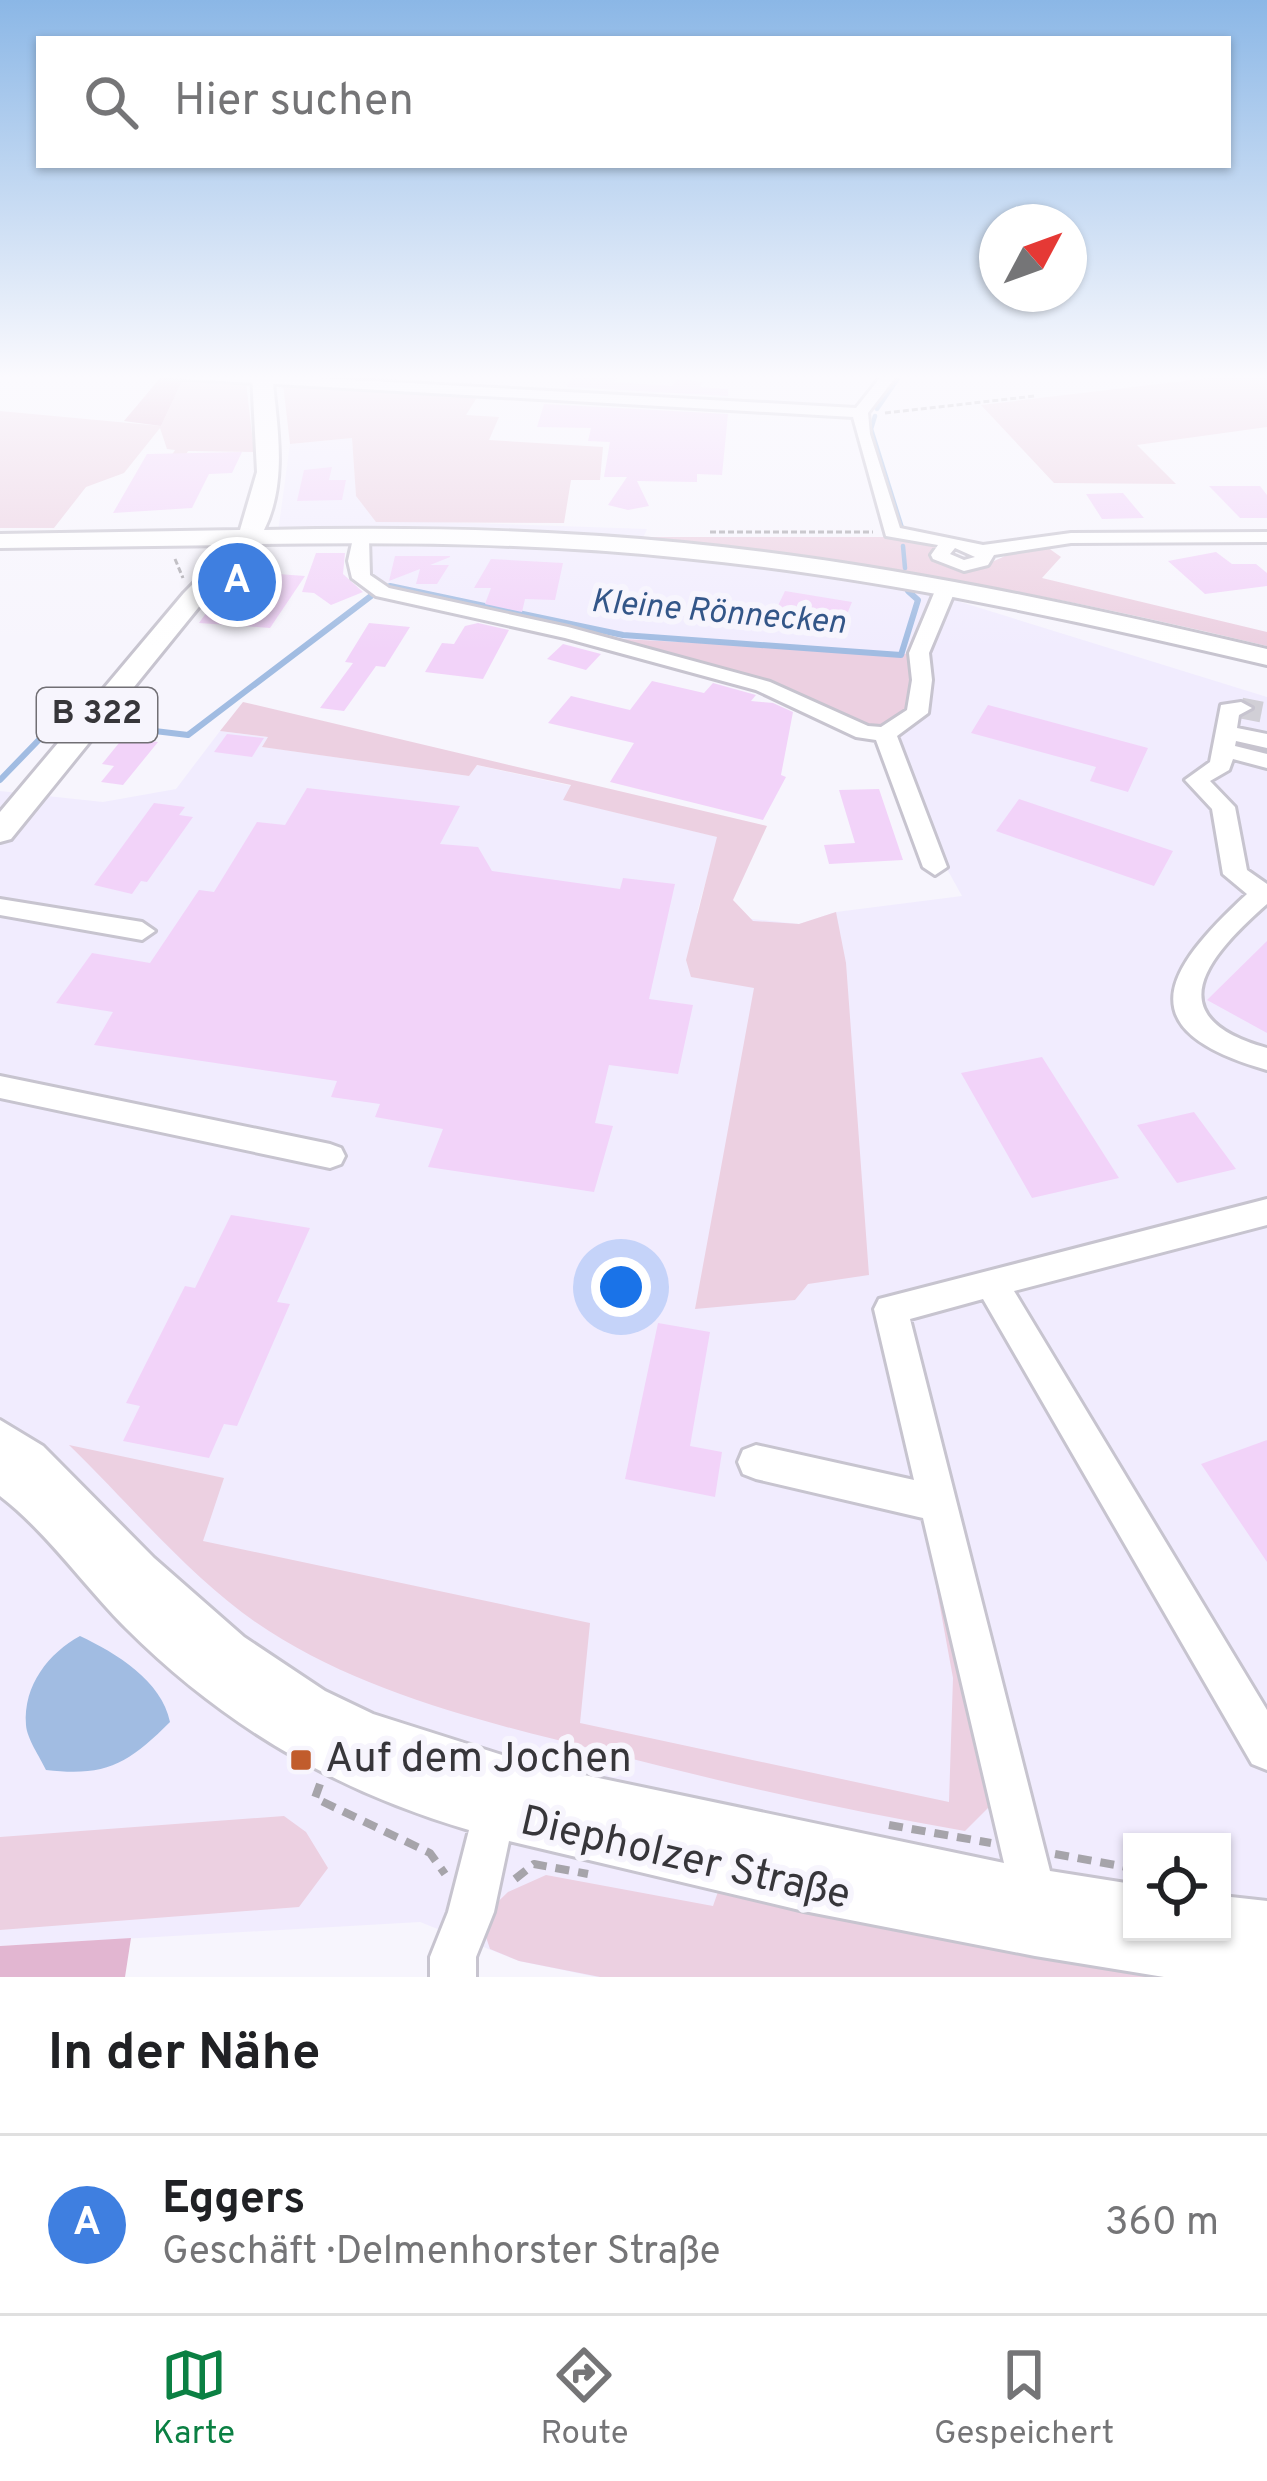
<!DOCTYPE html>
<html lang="de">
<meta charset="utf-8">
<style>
body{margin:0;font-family:Overpass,sans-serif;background:#f6f6f6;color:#202124}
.controls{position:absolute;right:36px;bottom:36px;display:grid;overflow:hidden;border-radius:0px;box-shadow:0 3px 9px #0004}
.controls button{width:108px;height:108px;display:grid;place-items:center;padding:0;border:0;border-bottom:3px solid #e0e0e0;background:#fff;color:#202124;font:60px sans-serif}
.compass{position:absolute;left:979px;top:204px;width:108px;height:108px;border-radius:50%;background:#fff;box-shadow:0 3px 9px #0004;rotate:49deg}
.you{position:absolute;left:621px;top:1287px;width:42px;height:42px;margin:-30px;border:9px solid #fff;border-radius:50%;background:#1a73e8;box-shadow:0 0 0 18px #1a73e833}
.badge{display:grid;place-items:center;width:78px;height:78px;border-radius:50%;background:#0b8043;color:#fff;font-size:39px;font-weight:700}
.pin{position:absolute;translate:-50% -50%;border:6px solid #fff;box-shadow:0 3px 12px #0006}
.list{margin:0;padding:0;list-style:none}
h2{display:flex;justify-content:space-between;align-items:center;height:156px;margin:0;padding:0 48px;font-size:51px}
h2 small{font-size:39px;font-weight:400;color:#757577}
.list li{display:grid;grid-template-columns:78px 1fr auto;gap:36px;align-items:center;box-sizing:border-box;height:180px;padding:0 48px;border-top:3px solid #e0e0e0}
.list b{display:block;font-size:45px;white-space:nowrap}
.list p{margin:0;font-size:39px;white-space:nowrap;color:#757577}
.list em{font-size:39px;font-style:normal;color:#757577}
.icon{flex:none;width:66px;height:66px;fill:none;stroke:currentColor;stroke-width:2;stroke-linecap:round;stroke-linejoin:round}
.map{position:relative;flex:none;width:1267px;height:1977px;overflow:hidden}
.search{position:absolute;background:#fff;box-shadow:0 3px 9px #0004;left:36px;right:36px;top:36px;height:132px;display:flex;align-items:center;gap:30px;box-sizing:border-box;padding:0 42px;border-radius:0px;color:#757577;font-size:45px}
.sheet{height:336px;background:#fff}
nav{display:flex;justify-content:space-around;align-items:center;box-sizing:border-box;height:168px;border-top:3px solid #e0e0e0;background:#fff;font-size:33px;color:#757577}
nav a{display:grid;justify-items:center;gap:6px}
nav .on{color:#0b8043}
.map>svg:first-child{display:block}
.built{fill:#f1ecfe;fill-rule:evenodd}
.green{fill:#ecd0e1}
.forest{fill:#e2b6d1}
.water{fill:#a1bce2}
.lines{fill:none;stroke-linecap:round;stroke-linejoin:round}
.stream-far1{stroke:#a1bce2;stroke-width:4.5}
.stream{stroke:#a1bce2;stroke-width:6}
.building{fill:#f2d3f9}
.minor-tunnel{stroke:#d1cfd6;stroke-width:21;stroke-dasharray:21 10;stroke-linecap:butt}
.minor-casing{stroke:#c7c4cf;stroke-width:6}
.major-casing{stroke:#c7c4cf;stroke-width:6}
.path-far1{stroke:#a6a4aa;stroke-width:3;stroke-dasharray:6 3;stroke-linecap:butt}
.path{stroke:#a6a4aa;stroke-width:8;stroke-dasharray:14 9;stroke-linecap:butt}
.minor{fill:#fff;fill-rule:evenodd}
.major{fill:#fff;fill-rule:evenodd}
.poi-dot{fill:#c15c2c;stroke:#f7f5fd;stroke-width:4.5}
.labels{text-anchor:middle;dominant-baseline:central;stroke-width:12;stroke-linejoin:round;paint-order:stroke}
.far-water-label{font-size:33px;font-style:italic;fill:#335688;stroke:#f7f5fd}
.shield{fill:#f7f5fd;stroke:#716f74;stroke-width:3}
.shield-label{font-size:33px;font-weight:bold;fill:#37363a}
.near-poi-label{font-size:42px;fill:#37363a;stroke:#f7f5fd;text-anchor:start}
.near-street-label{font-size:42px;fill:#37363a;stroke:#f7f5fd}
</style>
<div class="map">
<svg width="1267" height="1977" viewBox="0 0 1267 1977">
<rect width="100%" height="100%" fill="#f7f5fd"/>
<path class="built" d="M352,438L356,496L440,522L647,529L638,549L884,584L951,599L1267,697V1977H596L519,1961L420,1922L0,1946V791L103,802L176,789L220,731L269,737L264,747L469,776L476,765L572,786L564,800L718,837L697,913L799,924L836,912L962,896L947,869L897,741L931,681L602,638L388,588L367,576L369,546L276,547L290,444ZM1132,1842H1222V1932H1132Z"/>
<path class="green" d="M1244,374H1267V427L1137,445L1176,484L1054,483L981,405Z
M184,377L246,382L254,452L188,451L184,458H170L175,450L167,449L160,428L124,473L86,487L54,528H0V411L161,426Z
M283,384L479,394L466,415L499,417L489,440L603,447L600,480H571L564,523L376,522L356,496L352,438L290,444Z
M644,537H888L934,544L941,564C971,575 981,567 1007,555C1019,549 1034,549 1047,547L1061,557L1042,578L1267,632V646C1057,595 859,559 644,537Z
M602,638L931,655C930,703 929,707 897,741C800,695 707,662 602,638Z
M243,702L767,826L733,900L753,921L799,924L836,912L846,963L869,1275L808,1284L795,1300L695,1309L754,988L691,977L686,960L717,837L563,800L571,785L477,765L469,776L262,747L268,737L220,731Z
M69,1445L224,1478L203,1541L590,1623L580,1723L949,1802L953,1678L929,1547H934L987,1782L988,1808L965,1831C842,1810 721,1782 601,1751C488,1723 367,1694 269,1631C196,1585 131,1505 69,1445Z
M284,1816L306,1832L328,1868L299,1907L0,1930V1837Z
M546,1875L713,1906L720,1886L1179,1977H600L519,1961L490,1949L480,1919L508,1892Z"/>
<path class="forest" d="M161,377H184L161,426L124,421Z
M131,1938L125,1977H0V1946Z"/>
<path class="water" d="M80,1636C116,1653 162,1681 170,1722C128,1764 106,1777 46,1770C40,1757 27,1739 26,1725C23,1685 49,1653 80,1636Z"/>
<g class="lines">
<path class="stream-far1" d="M877,409L901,374
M875,416L871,429L902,528
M903,546L905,568"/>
<path class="stream" d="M390,586L623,635L901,655L918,600L908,591
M113,726L188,735L371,596
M0,780L60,718"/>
</g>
<path class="building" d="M574,374H625L614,382L672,386L677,379L703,382L700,387L728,389V396L567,387Z
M544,404L728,414L722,475L697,474V482L637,481L649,506L628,510L608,505L627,477H604L610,442L588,441L591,428L537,427Z
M242,452L232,473L209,474L192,508L113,513L147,454Z
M332,467L329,480H346L342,500L297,501L304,470Z
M1209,486H1260L1267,495V518H1240Z
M1123,493L1144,518L1102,519L1086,494Z
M1216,552L1232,564H1256L1267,573V586L1205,594L1168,561Z
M316,553H345L343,574L363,592L331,605L314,593L302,592Z
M395,556H450V557L430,565H449L437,584H416L420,569L389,581Z
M491,559L563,563L555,600L525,599L522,612L485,604L491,588H474Z
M278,574L305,576L270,628L199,623L231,578L274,581Z
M785,591L852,602L841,629L772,618Z
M369,623L410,627L385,667L376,666L344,711L320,708L353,663L345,662Z
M478,623L509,630L483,679L425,672L442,643L454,644L465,626Z
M563,644L601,654L586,670L547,659Z
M652,681L704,693L713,683L756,695L751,701L773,703L793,712L781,775L786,777L763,820L610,782L634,743L548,723L571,696L630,710Z
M988,705L1148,748L1128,792L1090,781L1096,767L971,733Z
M227,734L264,738L252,757L214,752Z
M123,738L158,742L123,785L101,782L114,766L102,764Z
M307,788L460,806L440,844L478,847L492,871L620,889L623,878L675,884L649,999L693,1005L678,1074L609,1065L595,1123L613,1126L594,1192L428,1167L443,1129L375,1117L380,1104L331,1097L337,1081L94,1045L113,1012L56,1003L92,953L150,963L199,890L214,892L257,822L285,825Z
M879,789L903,860L829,864L824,845L855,843L839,790Z
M1019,799L1173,851L1154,886L996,831Z
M154,803L185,807L179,815L193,817L147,882L141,881L132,894L94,885Z
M1267,941V1033L1207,1000Z
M1042,1057L1119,1178L1032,1198L961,1073Z
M1194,1112L1236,1169L1177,1183L1137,1125Z
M231,1215L310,1228L277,1302L290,1304L237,1426L224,1424L209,1458L123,1441L140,1406L126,1403L185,1286L195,1288Z
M658,1323L710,1332L690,1446L722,1452L715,1497L625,1479Z
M1267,1440V1562L1201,1464Z"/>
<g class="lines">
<path class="minor-tunnel" d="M1241,708L1267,713"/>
<defs>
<path id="minor" d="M162,374H243L856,408L883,374H898L868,413L870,434L900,528L983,545L1071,533L1267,532V542L1071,543L994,555L988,565L964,571L933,559L931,555L938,545L886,536L853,417L169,378ZM955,548L975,557L964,560L950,554Z
M354,534L369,538L370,575L389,588L568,627L770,682L868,726L881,727L907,710L912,680L909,653L937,586L954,582L957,586L929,653L932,680L928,713L897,736L947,867L935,875L923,867L876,740L856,737L756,690L565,638L376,596L352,578L348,561Z
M1241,702L1252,708L1239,715L1237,728L1267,734V748L1236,741L1235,746L1267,754V768L1233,759L1229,770L1210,781L1235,807L1247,870L1267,884V904C1208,956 1155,1017 1267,1048V1070C1126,1030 1165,970 1247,894L1223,874L1212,809L1185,780L1210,762L1221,705Z
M0,899L142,922L155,931L142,940L0,915Z
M0,1076L330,1144L341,1148L345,1156L341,1164L330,1168L0,1098Z
M1267,1199V1225L1014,1291L1267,1710V1770L1252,1764L983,1299L910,1319L1050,1871L1132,1884V1932L1214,1938L1205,1932H1222V1896L1267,1901V1977H1164L1035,1956L804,1911L509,1841L494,1912L476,1957V1977H430V1957L448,1912L469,1830C336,1791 224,1726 126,1628C84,1586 47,1532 0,1496V1420L43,1446L154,1558L244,1637L325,1691L373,1714L527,1763L1004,1863L923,1518L756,1479L743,1474L738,1462L743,1450L756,1445L914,1480L874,1309L879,1299Z"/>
<path id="major" d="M252,374H272C277,425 288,482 264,530C404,527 544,529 684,543C881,562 1075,604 1267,649V665C1075,620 881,577 684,558C542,543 399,542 256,544L202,603L11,839L0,842V812L184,593L231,545L0,548V534L240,530L257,472Z"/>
</defs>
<use href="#minor" class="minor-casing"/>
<use href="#major" class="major-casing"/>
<path class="path-far1" d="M885,413L1035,396
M710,532H873
M175,559L183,578"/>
<path class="path" d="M320,1784L315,1798L430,1853L445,1874
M889,1825L991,1843
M1055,1854L1132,1868
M515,1879L534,1864L588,1874"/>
<use href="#minor" class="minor"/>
<use href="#major" class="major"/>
</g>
<linearGradient id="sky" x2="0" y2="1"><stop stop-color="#8bb7e6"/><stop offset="0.58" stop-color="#fbfafe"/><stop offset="1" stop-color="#fbfafe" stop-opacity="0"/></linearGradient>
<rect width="1267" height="650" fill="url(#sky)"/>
<rect class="poi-dot" x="289" y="1748" width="24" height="24" rx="6"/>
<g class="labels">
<g class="far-water-label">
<text transform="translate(718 614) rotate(5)">Kleine Rönnecken</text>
</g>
<rect class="shield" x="37" y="688" width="120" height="54" rx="9"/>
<g class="shield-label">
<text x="97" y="715">B 322</text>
</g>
<g class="near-poi-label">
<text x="325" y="1760">Auf dem Jochen</text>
</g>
<g class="near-street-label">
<text transform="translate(685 1860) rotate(13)">Diepholzer Straße</text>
</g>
</g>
</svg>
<div class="controls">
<button><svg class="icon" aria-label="locate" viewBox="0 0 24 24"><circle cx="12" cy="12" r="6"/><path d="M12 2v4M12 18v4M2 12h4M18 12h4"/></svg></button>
</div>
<svg class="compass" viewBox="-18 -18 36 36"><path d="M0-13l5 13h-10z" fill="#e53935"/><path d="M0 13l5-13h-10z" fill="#757577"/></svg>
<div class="you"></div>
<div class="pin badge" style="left:237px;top:582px;background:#3f7fe0">A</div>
<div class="search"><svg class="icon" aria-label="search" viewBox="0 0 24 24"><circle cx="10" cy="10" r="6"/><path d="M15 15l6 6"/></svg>Hier suchen</div>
</div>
<section class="sheet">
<h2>In der Nähe<small></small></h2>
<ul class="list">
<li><span class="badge" style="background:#3f7fe0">A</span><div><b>Eggers</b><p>Geschäft · Delmenhorster Straße</p></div><em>360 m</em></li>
</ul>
</section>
<nav>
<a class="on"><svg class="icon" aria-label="map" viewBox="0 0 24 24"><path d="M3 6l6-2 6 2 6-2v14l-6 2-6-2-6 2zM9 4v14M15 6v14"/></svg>Karte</a>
<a><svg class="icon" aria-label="directions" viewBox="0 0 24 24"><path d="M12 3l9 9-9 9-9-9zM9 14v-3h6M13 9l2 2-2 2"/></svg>Route</a>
<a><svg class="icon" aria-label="saved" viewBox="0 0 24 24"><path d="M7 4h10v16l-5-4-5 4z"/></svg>Gespeichert</a>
</nav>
